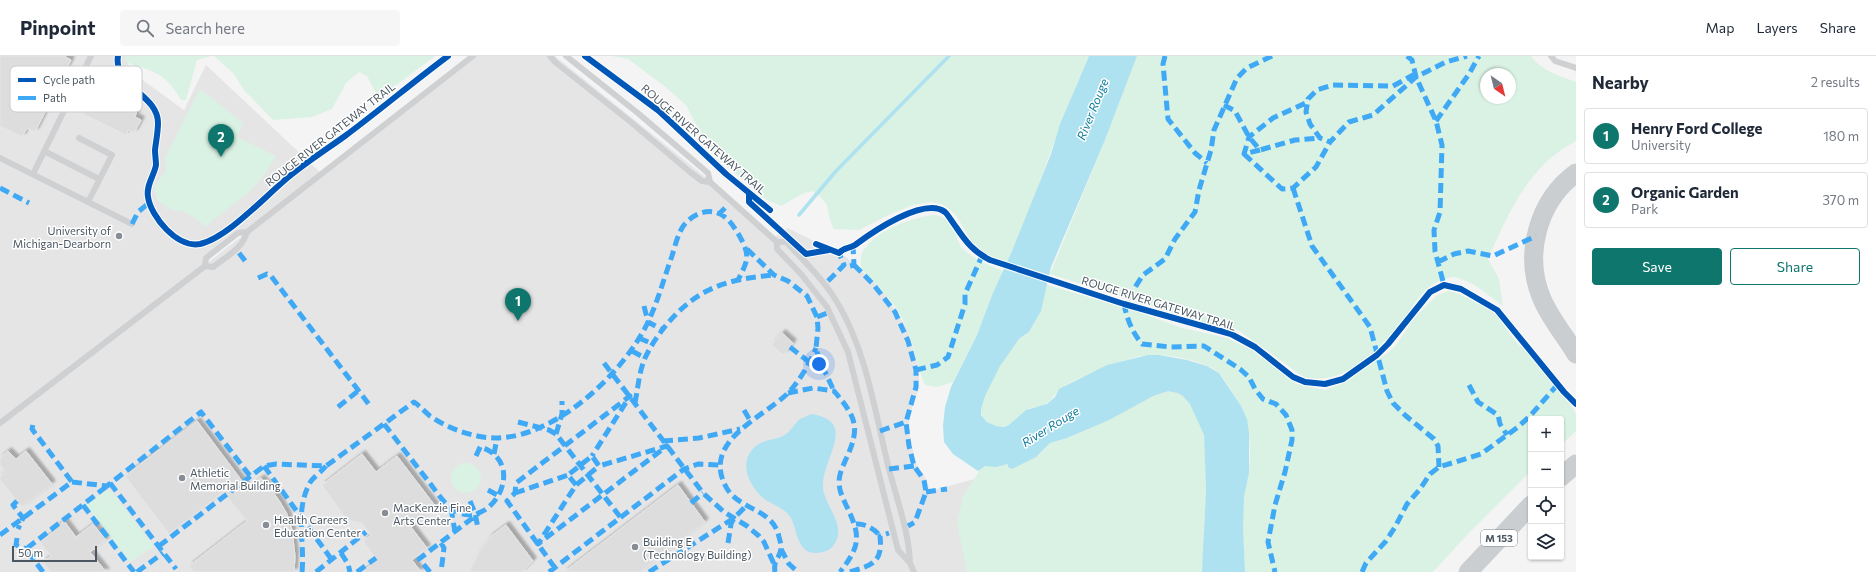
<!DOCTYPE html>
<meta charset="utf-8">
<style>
body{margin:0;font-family:Commissioner,sans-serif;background:#f6f6f7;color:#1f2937}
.controls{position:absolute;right:12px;bottom:12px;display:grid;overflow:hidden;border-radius:4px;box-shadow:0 1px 3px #0004}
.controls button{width:36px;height:36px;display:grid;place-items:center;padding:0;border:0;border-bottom:1px solid #e0e1e3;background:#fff;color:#1f2937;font:20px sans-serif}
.compass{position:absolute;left:1480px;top:12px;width:36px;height:36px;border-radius:50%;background:#fff;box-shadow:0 1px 3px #0004;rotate:145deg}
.scale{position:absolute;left:12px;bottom:10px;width:85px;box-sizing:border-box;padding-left:4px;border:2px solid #4a5661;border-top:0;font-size:11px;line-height:14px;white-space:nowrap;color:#4a5661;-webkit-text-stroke:3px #fff;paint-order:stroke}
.you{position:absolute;left:819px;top:308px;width:14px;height:14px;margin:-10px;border:3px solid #fff;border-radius:50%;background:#1a73e8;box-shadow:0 0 0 6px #1a73e833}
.badge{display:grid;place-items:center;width:26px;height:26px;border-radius:50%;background:#0f766e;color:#fff;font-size:13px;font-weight:700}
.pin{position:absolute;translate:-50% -33px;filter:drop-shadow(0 1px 2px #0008)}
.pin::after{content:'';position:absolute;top:21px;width:14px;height:12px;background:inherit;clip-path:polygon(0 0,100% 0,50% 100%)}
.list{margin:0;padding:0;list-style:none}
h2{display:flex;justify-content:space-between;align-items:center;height:52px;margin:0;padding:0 16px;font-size:17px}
h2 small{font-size:13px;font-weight:400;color:#747a83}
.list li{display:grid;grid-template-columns:26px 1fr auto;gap:12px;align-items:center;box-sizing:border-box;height:56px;margin:0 8px 8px;padding:0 8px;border:1px solid #e0e1e3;border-radius:4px}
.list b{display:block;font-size:15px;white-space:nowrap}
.list p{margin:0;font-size:13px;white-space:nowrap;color:#747a83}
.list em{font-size:13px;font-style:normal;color:#747a83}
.actions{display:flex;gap:8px;padding:12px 16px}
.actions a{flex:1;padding:9px 0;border:1px solid #0f766e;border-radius:4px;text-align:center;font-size:14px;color:#0f766e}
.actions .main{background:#0f766e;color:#fff}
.icon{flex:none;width:22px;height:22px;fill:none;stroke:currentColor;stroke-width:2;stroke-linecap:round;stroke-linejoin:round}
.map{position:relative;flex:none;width:1576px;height:516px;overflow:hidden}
header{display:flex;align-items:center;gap:24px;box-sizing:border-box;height:56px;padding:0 20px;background:#fff;border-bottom:1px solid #e0e1e3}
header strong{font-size:19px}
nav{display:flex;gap:22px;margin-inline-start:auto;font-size:14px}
.search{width:280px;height:36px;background:#f6f6f7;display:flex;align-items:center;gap:10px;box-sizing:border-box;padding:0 14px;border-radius:4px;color:#747a83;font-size:15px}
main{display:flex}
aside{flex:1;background:#fff}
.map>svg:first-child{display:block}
.education{fill:#e6e5e6;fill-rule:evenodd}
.green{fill:#d9f2e3;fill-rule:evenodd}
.water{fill:#aee2f0}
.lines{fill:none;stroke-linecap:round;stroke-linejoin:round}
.stream{stroke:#aee2f0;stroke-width:3.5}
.building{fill:#ddddde;stroke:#e5e6e7;filter:url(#shadow)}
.service{stroke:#ced0d2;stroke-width:6}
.primary{stroke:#caced1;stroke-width:19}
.quiet{stroke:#3fa9f5;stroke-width:5;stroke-dasharray:10 5;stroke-linecap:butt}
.cycleway-casing{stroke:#fff;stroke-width:8}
.cycleway{stroke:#0057b8;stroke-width:6}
.poi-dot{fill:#868d94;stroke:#fff;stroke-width:1.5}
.labels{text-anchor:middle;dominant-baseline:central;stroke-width:3;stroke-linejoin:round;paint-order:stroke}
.shield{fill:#fff;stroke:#808990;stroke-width:1}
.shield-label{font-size:10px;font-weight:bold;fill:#4a5661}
.street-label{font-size:11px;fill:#4a5661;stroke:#fff}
.poi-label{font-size:11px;fill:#4a5661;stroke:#fff;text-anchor:start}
.water-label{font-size:12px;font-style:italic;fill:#0c7c9b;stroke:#fff}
.key{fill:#fff;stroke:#c9ccd0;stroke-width:1}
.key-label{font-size:11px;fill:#4a5661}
</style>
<header>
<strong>Pinpoint</strong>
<div class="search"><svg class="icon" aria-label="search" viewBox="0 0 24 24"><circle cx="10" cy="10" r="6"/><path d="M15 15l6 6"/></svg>Search here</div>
<nav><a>Map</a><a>Layers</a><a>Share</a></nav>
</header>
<main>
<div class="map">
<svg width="1576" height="516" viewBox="0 0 1576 516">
<defs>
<filter id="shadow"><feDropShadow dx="3.5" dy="-3.5" stdDeviation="1" flood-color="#0004"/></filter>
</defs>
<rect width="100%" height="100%" fill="#f4f4f4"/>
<path class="education" d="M0,0H128L127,3L129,10L133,17L184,54L206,9L322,118L474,0H555L714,128L773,182L788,172L846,201L875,227L886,240L908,274L919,315V332L912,352L908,371L916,408L926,423L930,435L1012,413L1168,330L1195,338L1206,516H0ZM305,132L229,190L162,243L230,185Z"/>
<path class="green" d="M126,0H211L197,4L186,44H181C173,30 165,20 149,14C140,10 133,10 125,5Z
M214,0H435L391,33L377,39L367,20L359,16L346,27L332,53L312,61L273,64L244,34L233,17Z
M612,0H1089C1058,67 1038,139 1007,206L987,199L975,192L956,159L944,149L932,146L913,149L886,160L859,174L834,173C824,153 834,149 812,135L802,138L781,150L767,144L718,103L704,84L686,49L663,29L628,3Z
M1137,0H1531C1540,14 1560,20 1576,26V85C1528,110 1509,156 1488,203L1499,223L1503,250C1488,239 1472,224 1454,221C1450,221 1446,223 1442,224C1420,232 1415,250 1401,267C1378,295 1343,331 1304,321L1238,274L1211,269L1050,218L1105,84ZM1486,18H1510V42H1486Z
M200,33L243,67L237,81L276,100L263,121L250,135L206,170L186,156L171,154L157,144L154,130L166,115L165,102Z
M935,159C959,164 952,182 964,194C974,203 990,210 1003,215L977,279L953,326L937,331L925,329C917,311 915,293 908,275C899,251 879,230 861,213C861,208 860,201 862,197C873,175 913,161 935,159Z
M1047,229L1130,253L1182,272L1227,282L1260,298L1297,328L1325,334L1344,327L1389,296L1397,288L1415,261L1436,240L1448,235L1457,237L1491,254L1498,261L1515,285L1528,297L1550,322L1553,330L1570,347L1576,358V375L1561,389V363H1531V415L1467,479L1433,516H1245C1244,491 1241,465 1244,441C1245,433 1248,424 1249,416C1252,383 1249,361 1230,333C1227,328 1224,322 1219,317C1208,306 1173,299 1157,299C1135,298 1114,308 1094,316C1083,321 1070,325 1061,333C1055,337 1052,344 1046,348C1040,352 1034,350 1028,353C1020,357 1016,367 1006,370C996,373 980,364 981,353C982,335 1006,298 1018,285C1021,281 1027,279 1030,275C1039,260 1043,245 1047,229Z
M1170,335L1183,340L1190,348L1204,379L1206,435L1202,516H967L957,467L963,441L981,412L985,409L996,411L1009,408L1012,412L1037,401L1050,387L1067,382L1109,364L1153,340Z
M451 422a15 15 0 1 1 30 0a15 15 0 1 1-30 0Z
M106,434L112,436L154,490L130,506L86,449Z"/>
<path class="water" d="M1089,0H1137L1105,84L1051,211L1041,255L1029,276L1019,283L1000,310L985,340L981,353V359L987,366L996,370L1004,371L1009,369L1026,354L1047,348L1055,341L1059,333L1107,309L1148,299H1159L1187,304L1207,310L1219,317L1241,350L1247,363L1249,377V417L1244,441L1243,472L1245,516H1202L1206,435L1204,379L1190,348L1183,340L1178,337L1168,335L1153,340L1109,364L1067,382L1050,387L1036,401L1012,413L1008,411V408L996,411L985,410L978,415L953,398L944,386L943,370L945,351L951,331L977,279L993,237L1012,195L1051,98L1060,68Z
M811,358C859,365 822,402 823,431C824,450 849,471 833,490C829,495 822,497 815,497C797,497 797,473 791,462C784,451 771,449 762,441C747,427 738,404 757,389C765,383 775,384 783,380C790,377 794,368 800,363C804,361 808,360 811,358Z"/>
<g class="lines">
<path class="stream" d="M799,159L836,115L949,0"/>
</g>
<path class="building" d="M0,0H64L71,4L35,76L27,72L22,81L0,70Z
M94,34L137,55L135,61L141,64L134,77L128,74L126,79L83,58L85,53L78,49L84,36L91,39Z
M782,277L793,287L783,299L772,289Z
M197,365L248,433L261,422L271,433L280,446L287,458L292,474L295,500L294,516H194L189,510L247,465L223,436L169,478L125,420Z
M8,395L16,403L26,395L52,428L22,451L0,424V421L5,416L0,409V402Z
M362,398L376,416L397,400L436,451L411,471L427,492L412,504L421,516H362L377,504L363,485L371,479L362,467L347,464L322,429Z
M678,429L705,466L640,516H564Z
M64,465L76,481L93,468L106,484L90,496L106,516H51L43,506L51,500L40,486L56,474L55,472Z
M506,469L533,505L522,516H469L478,498L490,481Z"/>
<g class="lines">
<path class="service" d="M550,0L555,6L632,67L690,116L702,125L710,126L708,117L639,58L566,0
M1551,0L1555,5L1576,12
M79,82L112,99L88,146
M44,95L99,123
M0,102L132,168
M33,118L91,0
M710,126L777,186H786C804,205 824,224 837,246C867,296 875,357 889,413C897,444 909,476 910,507
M777,186V193L801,218L827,251L848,296L898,494L910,507L914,516
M205,210L213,211C226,201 243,192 247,176
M0,367L205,210L206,202L238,177L247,176L473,0"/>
<path class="primary" d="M1576,117C1538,145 1523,199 1542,243C1550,262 1565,280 1576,298
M1561,421L1576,408
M1468,516L1531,449"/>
<path class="quiet" d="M1165,0L1163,8L1168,63L1195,97L1207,107
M1272,0L1247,12L1237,22L1214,74L1211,94L1199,134L1195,156L1175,183L1165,203L1143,219L1124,248C1127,263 1132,276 1142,288L1170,291L1204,290L1240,313L1249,321L1255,333L1263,343L1276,348L1286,359L1292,374V384L1285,416L1275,449L1268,486L1275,516
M1407,0L1412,4L1416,21L1436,65L1442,89L1440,156L1434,174L1435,195L1444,229
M1415,18L1393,30L1333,29L1317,34L1308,43L1306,56L1310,68L1320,82L1330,86L1349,66L1373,59L1416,21L1446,6L1467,0
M1224,49L1235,55L1249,81L1260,94L1295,84L1320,82
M1436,65L1469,18L1479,0
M1260,94L1244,98L1249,81L1273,62L1308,46
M1244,98L1282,133L1293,132L1316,111L1330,86
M0,132L29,147
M1293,132L1312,190L1370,271L1387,335L1393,347L1406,360L1434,383L1438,390L1439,411
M719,158L725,152
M132,168L138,156L150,146
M747,193L774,219L788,225L807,240L817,261L818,272L816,292L819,303L834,335
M239,197L246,206
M1438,206L1454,198L1468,195L1493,200L1536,180
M854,209L873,228L895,256L908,285L916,314V331L906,366L909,390L914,410L924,424L926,436L915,466L908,470
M850,210L854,209L853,190
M258,222L267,218L271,220L371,351
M828,225L844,209L839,197
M644,250L648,266L663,274
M817,261L830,256
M639,282L653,288
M790,291L809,306
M632,295L645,302
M604,307L703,437L724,456L747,470L759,480L764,486L774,508
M916,314L937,309L948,301L965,248V238L982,200
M1469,329L1478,346L1498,359L1500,368L1507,379
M788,337L813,332L834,335C856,361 861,371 846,403C843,410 839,418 839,426C839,435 843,442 846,449C861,480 861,489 840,516
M635,347C638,332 639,316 645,302C657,276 683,246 709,234C729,224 752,221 774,219
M338,351L358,335
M744,354L751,366
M518,366L549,374L556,378L621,462
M384,368C399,387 414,407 429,426C436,435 442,445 451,452C488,481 531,408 481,391
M880,375L906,366
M556,378L562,358V345
M663,385L699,382L740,373
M494,398L497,382
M476,400L482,387
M264,410L332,504
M889,413L914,410
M72,426L107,430L201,356L250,420
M110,427L176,513
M576,429L568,419L592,400L599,410L576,429L538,488L667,390L599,410
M488,434L499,440
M926,436L947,433
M515,437L568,419
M17,445L13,449L23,462L18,473
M470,445L475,457L478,472
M691,447L703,437
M83,449L134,516
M451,452L455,476
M856,468C864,467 875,473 880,480
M0,479L72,426L32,373L33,368
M17,482L16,489L26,493
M441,487L444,492L441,516
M728,487L731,468L734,462
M159,490L264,410L276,408L326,410L414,346C420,350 424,355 430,360C446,371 464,378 483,381C547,391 623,319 648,266C658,245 664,222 672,200C675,190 678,177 684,169C695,156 712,150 726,162C732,167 735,173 739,179C750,199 749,203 738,224
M781,493L789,508L798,516
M341,497L348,508L350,516
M555,512L507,445L515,437L516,427L630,340L592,400
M43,516L26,493L107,430
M137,516L163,497
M302,516C305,485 294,453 311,425C315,420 322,415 326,410
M316,516L366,476
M357,516L376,502
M430,516L419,503L479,457
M549,516L684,413L698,408L719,409
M649,516L734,462L746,450
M775,516C773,504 779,504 781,493C782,490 780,485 779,481C773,451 737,455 725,429C703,385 762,362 787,338C800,325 809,308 816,292
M850,516C872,509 883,507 880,480L889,477
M1362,516L1366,507L1386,485L1395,471L1407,448L1420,433L1430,418L1439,411L1481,398L1518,371L1530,360L1558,328"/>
<defs>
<path id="cycleway" d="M118,0C113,31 158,38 158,67C158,76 156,85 155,94C155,99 156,104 156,109C154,120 146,129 148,141C151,161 177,192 200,188C228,182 267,138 291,119C308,105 327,93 345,80C380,54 413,26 448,0
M585,0L659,55L726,118L770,154
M749,137V146L806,198L829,194
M816,188L839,197C844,191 849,193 855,189C871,177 924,140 945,156C949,160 952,166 956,171C966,186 974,196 990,204L1124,248L1231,278L1255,291L1293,321L1305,326L1325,328L1343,323L1377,299L1388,288L1430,236L1444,229L1461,233L1497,254L1564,336L1576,348"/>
</defs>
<use href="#cycleway" class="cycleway-casing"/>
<use href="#cycleway" class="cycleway"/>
</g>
<g class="poi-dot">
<circle cx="119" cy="180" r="4"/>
<circle cx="182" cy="422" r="4"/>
<circle cx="385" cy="457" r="4"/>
<circle cx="266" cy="469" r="4"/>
<circle cx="635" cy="491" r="4"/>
</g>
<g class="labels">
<rect class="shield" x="1481" y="474" width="36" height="16" rx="3"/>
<g class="shield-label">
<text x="1499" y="482">M 153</text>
</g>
<g class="street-label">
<text transform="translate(330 78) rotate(-38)">ROUGE RIVER GATEWAY TRAIL</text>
<text transform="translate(704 83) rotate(41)">ROUGE RIVER GATEWAY TRAIL</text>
<text transform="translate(1159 247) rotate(17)">ROUGE RIVER GATEWAY TRAIL</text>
</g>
<g class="poi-label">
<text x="111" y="174" text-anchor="end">University of<tspan x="111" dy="13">Michigan-Dearborn</tspan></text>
<text x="190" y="416">Athletic<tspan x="190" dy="13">Memorial Building</tspan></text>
<text x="393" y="451">MacKenzie Fine<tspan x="393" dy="13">Arts Center</tspan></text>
<text x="274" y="463">Health Careers<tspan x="274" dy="13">Education Center</tspan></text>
<text x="643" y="485">Building E<tspan x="643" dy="13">(Technology Building)</tspan></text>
</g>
<g class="water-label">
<text transform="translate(1092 53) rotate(-68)">River Rouge</text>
<text transform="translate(1050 370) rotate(-32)">River Rouge</text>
</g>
</g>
<rect x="10" y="10" width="132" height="46" rx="6" class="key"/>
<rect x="18" y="22" width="18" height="4" fill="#0057b8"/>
<rect x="18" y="40" width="18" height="4" fill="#3fa9f5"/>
<g class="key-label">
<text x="43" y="28">Cycle path</text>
<text x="43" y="46">Path</text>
</g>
</svg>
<div class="controls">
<button>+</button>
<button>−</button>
<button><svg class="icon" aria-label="locate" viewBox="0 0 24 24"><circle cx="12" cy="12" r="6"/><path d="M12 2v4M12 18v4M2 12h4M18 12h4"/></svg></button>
<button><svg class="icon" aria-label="layers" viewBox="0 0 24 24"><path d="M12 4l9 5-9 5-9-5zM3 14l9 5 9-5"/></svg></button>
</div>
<svg class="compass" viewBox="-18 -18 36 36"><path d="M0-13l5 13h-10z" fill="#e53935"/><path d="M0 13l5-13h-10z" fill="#747a83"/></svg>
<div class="scale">50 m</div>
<div class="you"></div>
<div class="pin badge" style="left:518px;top:265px">1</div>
<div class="pin badge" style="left:221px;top:101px">2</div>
</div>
<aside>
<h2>Nearby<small>2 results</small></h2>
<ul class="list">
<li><span class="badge">1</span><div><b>Henry Ford College</b><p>University</p></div><em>180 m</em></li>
<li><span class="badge">2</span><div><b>Organic Garden</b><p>Park</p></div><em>370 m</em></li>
</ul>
<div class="actions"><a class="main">Save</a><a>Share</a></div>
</aside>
</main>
